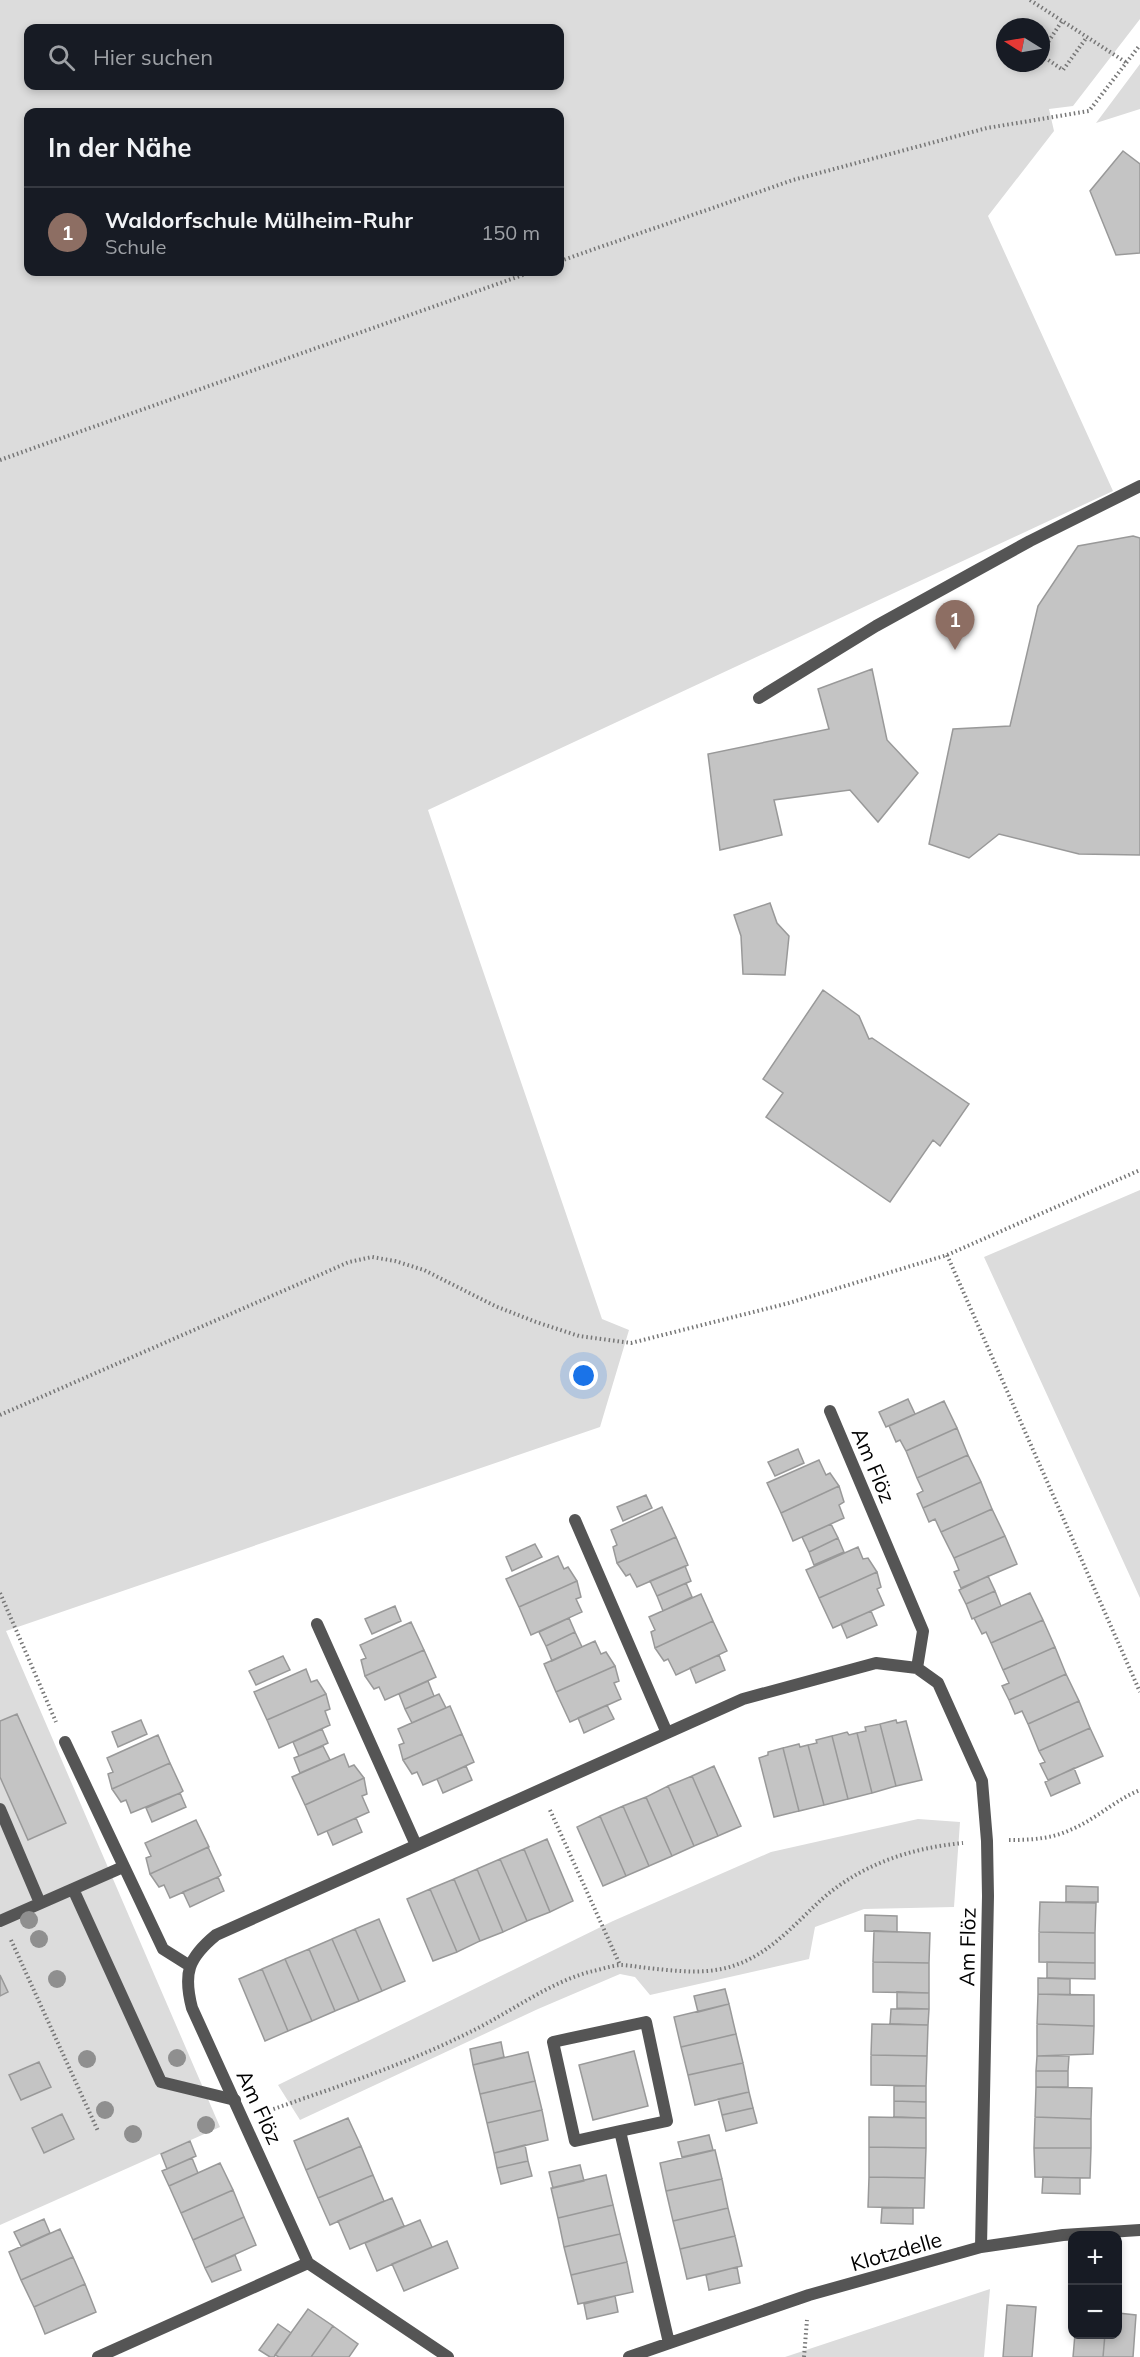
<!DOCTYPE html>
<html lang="de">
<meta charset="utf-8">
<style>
body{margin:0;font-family:Mulish,sans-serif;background:#20242c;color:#f1f3f6}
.controls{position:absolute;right:18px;bottom:18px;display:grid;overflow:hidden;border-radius:12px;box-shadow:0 3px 9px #0003}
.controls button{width:54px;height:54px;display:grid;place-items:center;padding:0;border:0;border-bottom:2px solid #363941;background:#171b24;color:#f1f3f6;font:30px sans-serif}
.compass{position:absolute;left:996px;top:18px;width:54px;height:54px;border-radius:50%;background:#171b24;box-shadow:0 3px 9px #0003;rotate:281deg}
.you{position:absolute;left:584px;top:1376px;width:21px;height:21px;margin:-15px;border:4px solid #fff;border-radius:50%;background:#1a73e8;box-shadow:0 0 0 9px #1a73e833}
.badge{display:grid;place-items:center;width:39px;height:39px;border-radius:50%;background:#db2777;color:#fff;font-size:20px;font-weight:700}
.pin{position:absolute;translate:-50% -50px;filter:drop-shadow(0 2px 3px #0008)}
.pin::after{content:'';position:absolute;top:32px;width:21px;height:18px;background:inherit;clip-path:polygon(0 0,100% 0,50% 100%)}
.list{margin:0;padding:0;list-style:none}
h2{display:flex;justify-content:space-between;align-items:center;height:78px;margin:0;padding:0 24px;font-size:26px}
h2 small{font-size:20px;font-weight:400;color:#9ea1a6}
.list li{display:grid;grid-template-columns:39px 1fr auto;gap:18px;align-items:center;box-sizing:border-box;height:90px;padding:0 24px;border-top:2px solid #363941}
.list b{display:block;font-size:22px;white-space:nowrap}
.list p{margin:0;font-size:20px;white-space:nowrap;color:#9ea1a6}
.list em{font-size:20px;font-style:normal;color:#9ea1a6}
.icon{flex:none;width:33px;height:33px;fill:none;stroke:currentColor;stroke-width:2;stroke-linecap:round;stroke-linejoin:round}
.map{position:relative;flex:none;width:1140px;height:2357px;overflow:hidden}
.search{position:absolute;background:#171b24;box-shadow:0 3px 9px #0003;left:24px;top:24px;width:540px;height:66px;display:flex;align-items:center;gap:15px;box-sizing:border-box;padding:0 21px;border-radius:12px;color:#9ea1a6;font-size:22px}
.panel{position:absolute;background:#171b24;box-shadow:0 3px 9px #0003;left:24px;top:108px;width:540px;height:168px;border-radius:12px}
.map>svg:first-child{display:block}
.green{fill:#dcdcdc;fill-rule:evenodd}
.building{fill:#c4c4c4;stroke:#999;stroke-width:1.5}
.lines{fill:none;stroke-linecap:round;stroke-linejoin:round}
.path{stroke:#777;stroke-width:4;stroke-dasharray:1.5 3;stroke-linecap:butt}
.service{stroke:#555;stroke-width:12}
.minor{stroke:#555;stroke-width:12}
.tree{fill:#8f8f8f}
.labels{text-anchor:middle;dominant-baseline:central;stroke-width:6;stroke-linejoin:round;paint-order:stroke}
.street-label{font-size:21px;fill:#000;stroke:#fff}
</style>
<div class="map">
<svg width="1140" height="2357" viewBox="0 0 1140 2357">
<rect width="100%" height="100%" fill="#fff"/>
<path class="green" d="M0,0H1140V19L1073,106L1049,109L1054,131L988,216L1113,491L428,810L602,1319L629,1330L600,1427L6,1631L220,2127L0,2225ZM1005,27H1041V63H1005ZM28,28H560V86H28ZM28,112H560V272H28Z
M1140,64V109L1096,123Z
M1140,1190V1598L984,1257Z
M918,1819L960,1822L954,1907L864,1909L815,1927L809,1959L650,1995L635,1977L620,1974L538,2009L300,2120L278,2085L613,1921L771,1852Z
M990,2289L984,2357H785Z"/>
<path class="building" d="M1123,151L1140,164V253L1116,255L1090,191Z
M1133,536L1140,538V855L1079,854L999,834L969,858L929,844L953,729L1010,726L1038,606L1078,546Z
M872,669L887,740L918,773L878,822L850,790L774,800L782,835L720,850L708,754L829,729L818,689Z
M770,903L777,923L789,936L785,975L743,974L741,936L734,915Z
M823,990L859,1016L869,1039L872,1038L969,1104L940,1146L933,1140L890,1202L766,1117L783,1093L763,1079Z
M908,1399L915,1414L886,1427L879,1412Z
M944,1401L957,1428L906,1451L900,1440L896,1442L889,1426Z
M957,1428L968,1455L917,1478L906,1451Z
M798,1449L804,1463L775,1476L768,1462Z
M968,1455L981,1482L923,1508L917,1494L923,1491L917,1478Z
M819,1460L826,1475L830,1473L839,1486L781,1513L767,1483Z
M981,1482L992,1509L941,1532L935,1519L929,1522L923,1508Z
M839,1486L844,1502L839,1505L844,1518L793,1541L781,1513Z
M646,1495L652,1508L623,1521L617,1507Z
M662,1507L676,1537L617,1563L613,1547L617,1545L611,1530Z
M992,1509L1005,1536L954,1558L941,1532Z
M831,1524L838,1538L809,1552L802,1537Z
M1005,1536L1017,1564L961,1588L954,1572L959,1570L954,1558Z
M676,1537L688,1565L637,1587L630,1574L626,1576L617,1563Z
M838,1538L844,1552L814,1565L809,1552Z
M535,1544L542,1557L512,1571L506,1557Z
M858,1547L863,1559L868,1558L877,1572L819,1598L806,1570Z
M558,1556L564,1569L568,1567L577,1581L519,1607L506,1579Z
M685,1566L691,1581L657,1596L650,1581Z
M877,1572L881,1587L877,1589L884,1605L833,1628L819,1598Z
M988,1576L995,1591L966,1604L959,1590Z
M577,1581L581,1597L576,1599L582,1612L531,1635L519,1607Z
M686,1583L692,1597L663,1611L657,1596Z
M995,1591L1001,1606L972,1619L966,1604Z
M1030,1593L1043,1620L991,1643L986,1632L982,1634L974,1618Z
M701,1594L713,1621L655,1648L651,1632L655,1630L649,1617Z
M395,1606L401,1621L372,1634L365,1619Z
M871,1611L877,1625L847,1638L841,1624Z
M569,1618L575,1632L546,1646L539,1632Z
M1043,1620L1055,1647L1003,1670L991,1643Z
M713,1621L727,1651L676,1675L668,1659L664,1661L655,1648Z
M411,1622L424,1650L365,1676L361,1660L366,1658L360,1645Z
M575,1632L582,1647L552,1661L546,1646Z
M595,1641L601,1654L606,1652L615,1666L556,1692L544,1664Z
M1055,1647L1066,1674L1009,1700L1002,1686L1009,1683L1003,1670Z
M424,1650L436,1677L385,1700L379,1687L374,1689L365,1676Z
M719,1655L725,1670L696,1683L690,1668Z
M283,1656L290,1670L256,1685L249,1671Z
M615,1666L619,1681L614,1683L621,1699L570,1722L556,1692Z
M306,1669L311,1682L317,1680L326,1694L267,1720L254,1692Z
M1066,1674L1079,1701L1028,1724L1022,1711L1015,1714L1009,1700Z
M428,1681L434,1696L405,1709L399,1694Z
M326,1694L330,1709L325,1711L330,1725L279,1748L267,1720Z
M439,1694L446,1708L412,1723L405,1709Z
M1079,1701L1090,1728L1039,1751L1028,1724Z
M607,1705L614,1719L584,1733L578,1718Z
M450,1706L462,1734L403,1760L399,1745L404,1743L398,1729Z
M17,1714L66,1823L28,1840L0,1777V1721Z
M141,1720L147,1734L118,1747L112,1732Z
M896,1720L897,1723L906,1721L922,1780L896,1786L880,1724Z
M880,1724L896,1786L872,1793L857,1733L866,1731L865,1727Z
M1090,1728L1103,1756L1048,1780L1040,1764L1045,1762L1039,1751Z
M322,1729L328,1743L299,1756L293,1742Z
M847,1732L849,1735L857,1733L872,1793L848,1799L832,1736Z
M462,1734L474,1762L437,1779L423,1785L417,1772L412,1774L403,1760Z
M158,1735L170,1763L112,1789L108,1774L113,1772L107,1758Z
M832,1736L848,1799L824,1805L808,1745L817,1743L816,1740Z
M799,1744L800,1747L808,1745L824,1805L799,1811L783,1748Z
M323,1746L330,1760L300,1773L294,1758Z
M783,1748L799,1811L774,1817L759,1758L768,1755V1752Z
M344,1754L349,1767L354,1765L364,1778L305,1805L292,1777Z
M170,1763L183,1791L180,1793L131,1813L126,1800L121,1802L112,1789Z
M466,1766L472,1780L443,1793L437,1779Z
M714,1766L741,1826L718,1836L692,1776Z
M1074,1768L1080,1783L1051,1796L1045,1782Z
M692,1776L718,1836L694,1846L668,1786Z
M364,1778L367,1794L362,1796L369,1812L318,1835L305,1805Z
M668,1786L694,1846L672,1856L646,1797Z
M180,1793L186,1807L152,1822L146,1808Z
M646,1797L672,1856L649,1866L623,1806Z
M623,1806L649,1866L626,1876L600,1816Z
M600,1816L626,1876L603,1886L577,1827Z
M356,1818L362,1832L333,1845L327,1831Z
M196,1820L209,1847L150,1874L146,1858L151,1856L145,1843Z
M547,1839L573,1901L550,1912L524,1849Z
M208,1847L221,1875L218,1877L170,1898L164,1885L159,1887L150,1874Z
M524,1849L550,1912L527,1921L500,1859Z
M500,1859L527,1921L503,1932L477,1869Z
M477,1869L503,1932L480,1941L454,1879Z
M218,1877L224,1891L190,1907L183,1892Z
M454,1879L480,1941L457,1952L430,1889Z
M1066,1886L1098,1887V1902H1066Z
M430,1889L457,1952L433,1961L407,1899Z
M1040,1902L1096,1903L1095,1933L1039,1932Z
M865,1915L897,1916V1932L865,1931Z
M379,1919L405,1981L382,1991L355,1929Z
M355,1929L382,1991L359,2001L332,1939Z
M874,1931L930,1933L929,1963L873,1962Z
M1039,1932L1095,1933V1963L1039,1962Z
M332,1939L359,2001L335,2011L309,1949Z
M309,1949L335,2011L312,2021L285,1959Z
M285,1959L312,2021L288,2031L262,1969Z
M873,1962L929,1963V1993L873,1992Z
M1047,1962L1095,1963V1979L1047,1978Z
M262,1969L288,2031L265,2041L239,1979Z
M0,1975L8,1992L0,1996Z
M1038,1978L1070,1979V1995L1038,1994Z
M725,1989L729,2004L698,2012L694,1996Z
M897,1992L929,1993V2009L897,2008Z
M1038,1994L1094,1995V2026L1037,2024Z
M729,2004L736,2034L681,2047L674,2017Z
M891,2009H929L928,2025L890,2024Z
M872,2024L928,2025L927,2056L871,2055Z
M1037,2024L1094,2026L1093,2054L1037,2056Z
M736,2034L743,2063L688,2075L681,2047Z
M501,2042L504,2057L473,2065L470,2049Z
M634,2051L648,2106L593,2120L579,2065Z
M528,2052L535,2081L480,2094L473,2065Z
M871,2055L927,2056L926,2086L871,2085Z
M1037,2056H1069L1068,2071H1036Z
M39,2062L51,2087L21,2100L9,2075Z
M743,2063L749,2092L695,2105L688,2075Z
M1036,2071H1068V2087H1036Z
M535,2081L542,2110L487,2123L480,2094Z
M894,2086H926V2102L894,2101Z
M1036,2087L1092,2088L1091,2119L1035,2117Z
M749,2092L753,2108L722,2115L718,2099Z
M894,2101L926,2102V2118L894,2117Z
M753,2108L757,2123L726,2131L722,2115Z
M542,2110L548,2140L494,2153L487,2123Z
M62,2114L74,2139L44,2153L32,2128Z
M869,2117L926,2118V2148L869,2147Z
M1035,2117L1091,2119V2148H1034Z
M348,2118L361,2146L306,2170L294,2141Z
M709,2135L713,2150L682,2157L678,2142Z
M190,2141L196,2156L167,2169L161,2154Z
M525,2145L528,2161L497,2168L494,2153Z
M361,2146L373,2175L318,2198L306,2170Z
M869,2147L926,2148L925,2178L869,2177Z
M1034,2148H1091L1090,2178L1035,2177Z
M715,2150L722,2179L666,2191L660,2163Z
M192,2158L198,2173L169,2186L162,2171Z
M528,2161L532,2176L501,2184L497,2168Z
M220,2163L233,2190L181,2213L169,2186Z
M580,2165L584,2181L553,2188L549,2172Z
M373,2175L384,2201L330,2225L318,2198Z
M606,2175L613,2205L558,2218L551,2188Z
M869,2177L925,2178L924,2208L868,2207Z
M1043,2177L1080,2178V2194L1042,2193Z
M722,2179L728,2208L673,2221L666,2191Z
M233,2190L244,2217L193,2240L181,2213Z
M392,2198L404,2226L350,2249L338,2221Z
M613,2205L620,2234L564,2247L558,2218Z
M728,2208L735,2236L680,2249L673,2221Z
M882,2208H913V2224L881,2223Z
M244,2217L256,2245L205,2268L193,2240Z
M44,2219L50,2233L21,2246L14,2232Z
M420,2220L432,2247L377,2271L365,2243Z
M60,2229L73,2257L21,2280L9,2252Z
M620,2234L627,2262L571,2275L564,2247Z
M735,2236L742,2266L687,2279L680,2249Z
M447,2241L458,2268L404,2291L392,2264Z
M235,2255L241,2270L212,2282L205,2268Z
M73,2257L85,2284L34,2307L21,2280Z
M627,2262L633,2292L578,2304L571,2275Z
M737,2267L740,2283L709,2290L706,2275Z
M85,2284L96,2312L45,2334L34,2307Z
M615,2296L618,2312L587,2319L584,2304Z
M1007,2305L1036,2307L1032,2357H1003Z
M308,2309L333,2326L311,2357H279L275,2355Z
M1118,2313L1136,2315L1133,2357H1103L1105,2334H1118Z
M278,2324L291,2333L274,2357H270L259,2350Z
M333,2326L358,2344L349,2357H311Z
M1075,2334H1105L1103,2357H1073Z"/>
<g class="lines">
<path class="path" d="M1030,0L1127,63
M1041,53L1062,21
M1041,55L1063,70L1087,37
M560,261L793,180L987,128L1089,111L1140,45
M0,460L531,272
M947,1255L1140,1692
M0,1415L349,1262L372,1257L395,1261L424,1270L495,1306L536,1322L579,1336L631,1343L789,1303L947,1255L1140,1170
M0,1593L56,1722
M550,1810L620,1965
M1009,1840C1030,1840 1051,1839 1070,1830C1095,1820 1115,1800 1140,1790
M11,1940L98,2131
M265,2112C333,2088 402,2066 468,2033C508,2014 546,1984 589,1972C599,1970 610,1966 620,1965C629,1965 638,1967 647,1968C679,1971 710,1976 741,1963C773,1950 797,1922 822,1899C862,1864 911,1848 963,1843
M804,2357L807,2320"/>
<path class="service" d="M759,698L876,626L1030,541L1140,486
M0,1809L40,1903
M73,1889L161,2082L235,2100
M0,1921L123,1867"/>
<path class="minor" d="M830,1411L923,1631L917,1668
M575,1520L667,1733
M317,1624L416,1845
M65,1742L163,1949L190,1966
M620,2131L575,2141L553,2042L646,2022L667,2121L620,2131L669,2343
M98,2357L308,2263
M448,2357L308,2263L192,2008C183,1973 188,1958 216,1935L743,1699L876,1663L917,1668L938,1683L982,1781L987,1841L988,1896L981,2247
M629,2357L809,2295L981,2247L1063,2235L1140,2230"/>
</g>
<g class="tree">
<circle cx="29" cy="1920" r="9"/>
<circle cx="39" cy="1939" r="9"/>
<circle cx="57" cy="1979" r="9"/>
<circle cx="177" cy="2058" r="9"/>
<circle cx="87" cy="2059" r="9"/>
<circle cx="105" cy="2110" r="9"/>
<circle cx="206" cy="2125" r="9"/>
<circle cx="133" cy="2134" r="9"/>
</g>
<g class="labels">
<g class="street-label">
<text transform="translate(874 1465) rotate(67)">Am Flöz</text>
<text transform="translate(967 1947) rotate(-89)">Am Flöz</text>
<text transform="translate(260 2107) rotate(65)">Am Flöz</text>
<text transform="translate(896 2251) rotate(-16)">Klotzdelle</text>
</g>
</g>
</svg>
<div class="controls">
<button>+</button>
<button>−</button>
</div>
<svg class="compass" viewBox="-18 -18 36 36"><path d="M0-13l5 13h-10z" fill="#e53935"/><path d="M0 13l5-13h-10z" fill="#9ea1a6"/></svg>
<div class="you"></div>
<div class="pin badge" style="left:955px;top:650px;background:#8d6e63">1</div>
<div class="search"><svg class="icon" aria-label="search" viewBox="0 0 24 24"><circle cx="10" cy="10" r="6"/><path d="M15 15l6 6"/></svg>Hier suchen</div>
<section class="panel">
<h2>In der Nähe<small></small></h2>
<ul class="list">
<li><span class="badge" style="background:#8d6e63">1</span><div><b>Waldorfschule Mülheim-Ruhr</b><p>Schule</p></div><em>150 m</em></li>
</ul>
</section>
</div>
